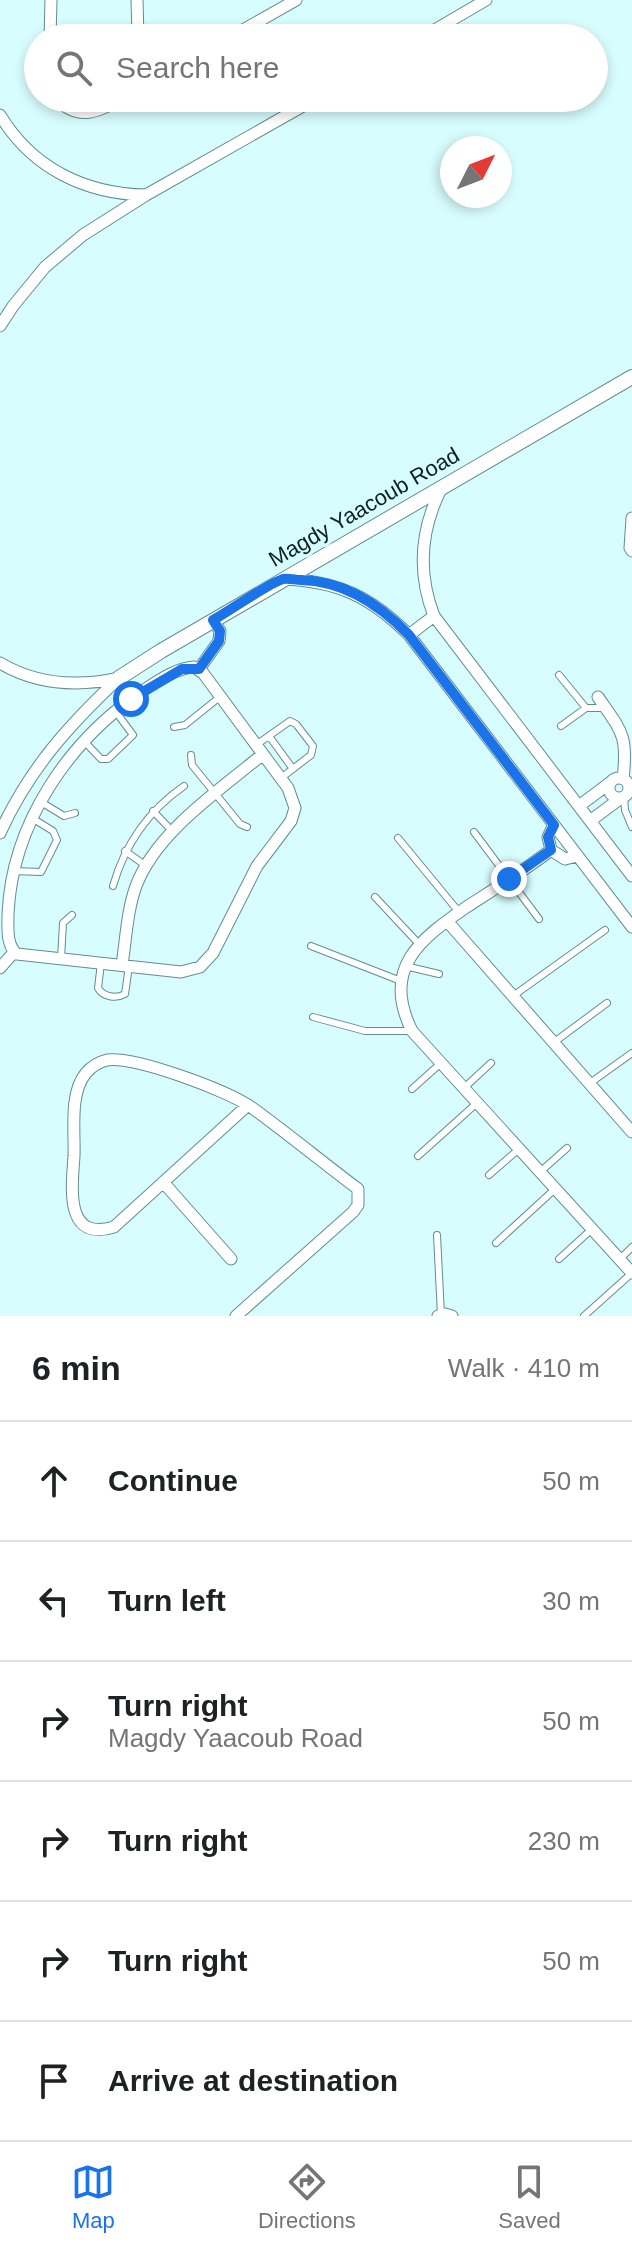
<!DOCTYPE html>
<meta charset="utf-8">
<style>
body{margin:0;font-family:Arial,sans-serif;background:#f2f2f2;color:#202124}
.compass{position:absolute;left:440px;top:136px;width:72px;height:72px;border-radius:50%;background:#fff;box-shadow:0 4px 12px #0003;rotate:48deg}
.stop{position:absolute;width:24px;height:24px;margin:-18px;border:6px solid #1a73e8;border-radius:50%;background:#fff}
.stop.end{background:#1a73e8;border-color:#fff;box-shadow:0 2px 8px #0008}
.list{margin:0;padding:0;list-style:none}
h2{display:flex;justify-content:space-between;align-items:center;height:104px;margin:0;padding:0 32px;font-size:34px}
h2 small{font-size:26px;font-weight:400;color:#757577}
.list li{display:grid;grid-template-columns:52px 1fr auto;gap:24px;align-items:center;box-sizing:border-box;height:120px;padding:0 32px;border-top:2px solid #e0e0e0}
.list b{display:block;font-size:30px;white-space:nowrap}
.list p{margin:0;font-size:26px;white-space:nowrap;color:#757577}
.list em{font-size:26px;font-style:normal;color:#757577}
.icon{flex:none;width:44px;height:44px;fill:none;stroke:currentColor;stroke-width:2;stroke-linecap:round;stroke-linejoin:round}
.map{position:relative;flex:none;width:632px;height:1316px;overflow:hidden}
.search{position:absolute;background:#fff;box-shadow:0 4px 12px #0003;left:24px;right:24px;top:24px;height:88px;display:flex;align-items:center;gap:20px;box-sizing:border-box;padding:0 28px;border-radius:44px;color:#757577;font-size:30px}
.sheet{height:824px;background:#fff}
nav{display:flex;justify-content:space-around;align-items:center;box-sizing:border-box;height:112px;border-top:2px solid #e0e0e0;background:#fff;font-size:22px;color:#757577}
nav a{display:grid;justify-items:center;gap:4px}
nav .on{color:#1a73e8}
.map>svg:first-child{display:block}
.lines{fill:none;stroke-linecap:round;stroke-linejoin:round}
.service-casing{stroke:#628d8f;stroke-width:8}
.minor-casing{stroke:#628d8f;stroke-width:13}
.tertiary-casing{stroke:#628d8f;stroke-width:16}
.service{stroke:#fff;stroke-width:6}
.minor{stroke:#fff;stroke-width:11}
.tertiary{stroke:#fff;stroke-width:14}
.route{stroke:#1a73e8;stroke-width:10}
.labels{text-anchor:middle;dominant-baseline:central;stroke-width:7;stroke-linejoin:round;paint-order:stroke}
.street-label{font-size:22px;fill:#0e2021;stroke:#d8fdfe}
</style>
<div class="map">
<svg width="632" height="1316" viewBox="0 0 632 1316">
<rect width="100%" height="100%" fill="#d8fdfe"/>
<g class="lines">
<defs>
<path id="service" d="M559,675L586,708
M561,726L586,708H603
M174,727L185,725L221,696
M269,736L293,769
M84,741L101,759H108L133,735L116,712
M256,745L290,721L296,724L313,746L311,755L281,778
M191,755L192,765L240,824L247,827
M624,797L625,810L632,827
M41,802L64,816L75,813
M153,811L173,832
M474,832L539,919
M398,838L459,912
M125,851L145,865
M13,871L41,872L57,840L53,831L32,818
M113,886C125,844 148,811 184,786
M375,897L419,944
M311,946L401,981
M61,959L63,923L72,915
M101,963L98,988C103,997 116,999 125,994L129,966
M405,966L439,974
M513,996L605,930
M313,1017L365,1031H412
M553,1043L607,1003
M590,1083L632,1053
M464,1088L491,1063
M412,1089L441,1063
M418,1156L477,1103
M540,1172L567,1148
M489,1175L519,1149
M437,1235L441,1315
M496,1243L555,1189
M559,1259L592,1229
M620,1259L632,1247
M584,1316L632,1273"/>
<path id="minor" d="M137,0L138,38
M50,38L51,0
M229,38L296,0
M421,38L486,0
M56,98C78,122 99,112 123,98
M0,115C32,168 85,194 146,195
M0,326L13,306L45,267L83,235L146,195L317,98
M441,489C420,531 417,572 434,616L632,876
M632,518L630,548L632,551
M283,579C338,581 371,597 409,635L632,927
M409,635L434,616
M0,663C37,685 78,687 119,678
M194,667L203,673L288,788L295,808L291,821L257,866L213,953L200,967L181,972L17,954C6,945 8,928 8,914C12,823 69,740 144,690C158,681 176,668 194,667Z
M199,669L219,641L220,631L213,620
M598,697C622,732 628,735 623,779
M609 788a10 10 0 1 1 20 0a10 10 0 1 1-20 0Z
M579,806L611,782
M590,821L621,798
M554,825L548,837L551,850L565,859L577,856
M0,833C29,769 69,725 119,678
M551,850C525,870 496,888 468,906C420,939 381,968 412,1031L632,1273
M447,921L632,1132
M122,965C126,939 127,911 136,886C156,832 220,790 263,754
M0,968L14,952
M163,1182L231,1259
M236,1316L353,1212L358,1205V1189C322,1162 287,1133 251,1107C226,1090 135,1056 107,1060C99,1062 91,1067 86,1073C69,1093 75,1132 74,1156C72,1187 64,1242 114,1227L248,1105
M438,1316L445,1314L452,1316"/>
<path id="tertiary" d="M119,678L161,651L632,377"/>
</defs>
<use href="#service" class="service-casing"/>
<use href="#minor" class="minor-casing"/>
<use href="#tertiary" class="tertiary-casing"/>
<use href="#service" class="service"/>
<use href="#minor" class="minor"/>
<use href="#tertiary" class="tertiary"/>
</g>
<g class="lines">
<path class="route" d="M131,699L182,669H199L219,641L220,631L213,620C228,612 269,583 283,579C288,578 296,580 301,580C345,581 380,605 409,635L554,825L548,837L551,850L509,879"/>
</g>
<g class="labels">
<g class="street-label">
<text transform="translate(364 507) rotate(-30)">Magdy Yaacoub Road</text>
</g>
</g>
</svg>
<svg class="compass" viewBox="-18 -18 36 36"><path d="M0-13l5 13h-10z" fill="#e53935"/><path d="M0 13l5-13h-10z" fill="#757577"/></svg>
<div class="stop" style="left:131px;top:699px"></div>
<div class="stop end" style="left:509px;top:879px"></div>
<div class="search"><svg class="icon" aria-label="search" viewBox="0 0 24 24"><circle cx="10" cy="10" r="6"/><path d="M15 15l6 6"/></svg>Search here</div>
</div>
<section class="sheet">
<h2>6 min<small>Walk · 410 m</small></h2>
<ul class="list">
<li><svg class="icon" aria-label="ahead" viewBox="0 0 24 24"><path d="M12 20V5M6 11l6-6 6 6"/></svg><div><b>Continue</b></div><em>50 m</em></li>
<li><svg class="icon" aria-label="left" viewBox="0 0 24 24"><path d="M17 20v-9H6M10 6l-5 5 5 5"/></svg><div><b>Turn left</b></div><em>30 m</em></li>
<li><svg class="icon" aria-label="right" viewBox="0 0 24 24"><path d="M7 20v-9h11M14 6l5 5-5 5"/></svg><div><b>Turn right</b><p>Magdy Yaacoub Road</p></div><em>50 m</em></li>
<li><svg class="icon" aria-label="right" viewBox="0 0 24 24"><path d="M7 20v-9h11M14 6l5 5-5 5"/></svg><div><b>Turn right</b></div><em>230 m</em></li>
<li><svg class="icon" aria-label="right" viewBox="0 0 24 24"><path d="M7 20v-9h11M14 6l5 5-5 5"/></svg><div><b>Turn right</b></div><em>50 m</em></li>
<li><svg class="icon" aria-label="arrive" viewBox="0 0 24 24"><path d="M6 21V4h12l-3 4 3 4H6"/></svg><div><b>Arrive at destination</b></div></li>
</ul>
</section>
<nav>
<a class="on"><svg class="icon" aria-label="map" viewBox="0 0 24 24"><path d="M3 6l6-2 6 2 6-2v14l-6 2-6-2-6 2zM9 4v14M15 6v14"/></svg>Map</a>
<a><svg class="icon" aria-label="directions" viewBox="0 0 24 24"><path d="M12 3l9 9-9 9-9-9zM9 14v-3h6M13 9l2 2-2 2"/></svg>Directions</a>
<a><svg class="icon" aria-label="saved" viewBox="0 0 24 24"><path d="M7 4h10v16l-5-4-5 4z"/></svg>Saved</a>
</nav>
